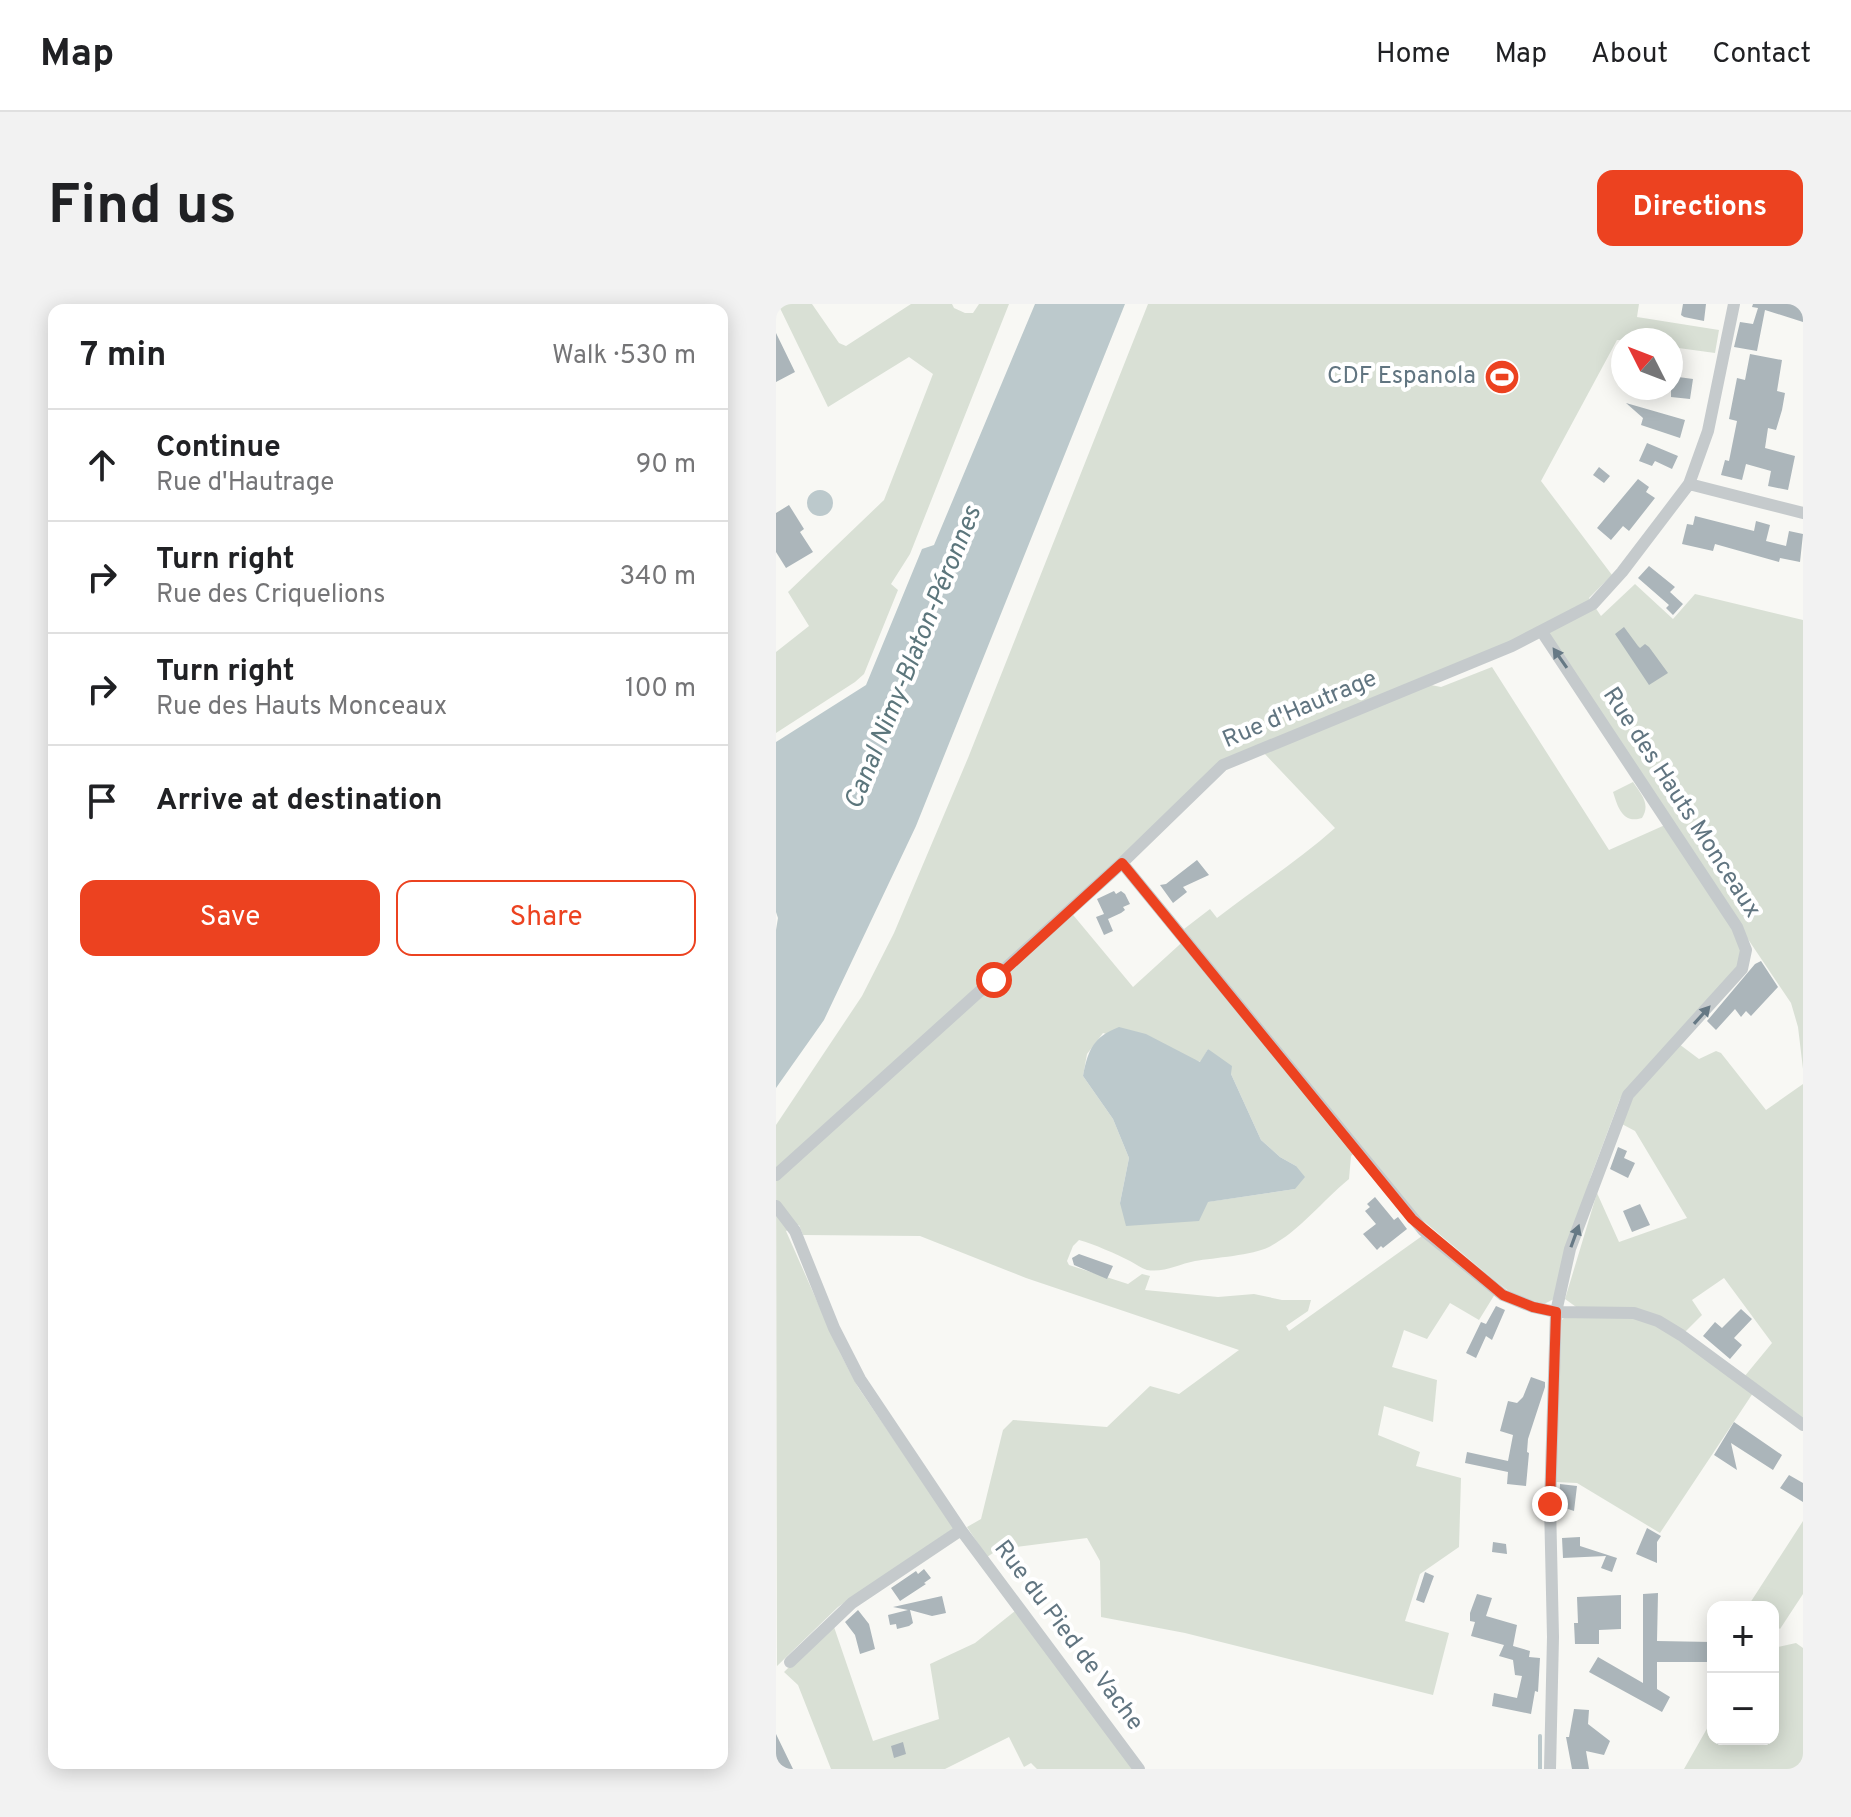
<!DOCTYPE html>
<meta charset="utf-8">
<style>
body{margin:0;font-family:Overpass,sans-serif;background:#f2f2f2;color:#202124}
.controls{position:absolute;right:24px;bottom:24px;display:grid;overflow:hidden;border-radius:16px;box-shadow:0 4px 20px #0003}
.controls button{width:72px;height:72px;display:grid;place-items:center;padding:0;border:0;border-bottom:2px solid #e0e0e0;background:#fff;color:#202124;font:40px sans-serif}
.compass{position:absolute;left:835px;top:24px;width:72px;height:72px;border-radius:50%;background:#fff;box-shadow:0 4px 20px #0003;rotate:312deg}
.stop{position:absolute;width:24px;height:24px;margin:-18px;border:6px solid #ec4220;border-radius:50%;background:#fff}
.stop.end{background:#ec4220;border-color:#fff;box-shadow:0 2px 8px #0008}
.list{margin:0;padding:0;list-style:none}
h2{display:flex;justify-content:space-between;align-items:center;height:104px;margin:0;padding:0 32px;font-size:34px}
h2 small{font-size:26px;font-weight:400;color:#757577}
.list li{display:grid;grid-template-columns:52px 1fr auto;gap:24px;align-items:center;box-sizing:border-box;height:112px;padding:0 32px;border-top:2px solid #e0e0e0}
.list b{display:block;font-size:30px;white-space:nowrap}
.list p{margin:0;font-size:26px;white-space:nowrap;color:#757577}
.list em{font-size:26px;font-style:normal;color:#757577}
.actions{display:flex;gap:16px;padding:24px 32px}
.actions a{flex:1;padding:18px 0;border:2px solid #ec4220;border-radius:16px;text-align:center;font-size:28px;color:#ec4220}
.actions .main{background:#ec4220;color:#fff}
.icon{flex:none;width:44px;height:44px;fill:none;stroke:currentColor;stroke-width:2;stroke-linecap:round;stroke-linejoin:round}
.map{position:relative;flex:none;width:1027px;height:1465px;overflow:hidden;border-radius:16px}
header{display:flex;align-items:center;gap:48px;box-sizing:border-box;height:112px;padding:0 40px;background:#fff;border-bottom:2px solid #e0e0e0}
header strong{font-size:38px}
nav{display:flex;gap:44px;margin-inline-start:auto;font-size:28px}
.intro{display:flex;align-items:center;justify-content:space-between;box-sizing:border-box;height:192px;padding:0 48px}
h1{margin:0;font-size:56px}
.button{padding:20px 36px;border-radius:16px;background:#ec4220;color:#fff;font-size:28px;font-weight:700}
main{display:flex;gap:48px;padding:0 48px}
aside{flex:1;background:#fff;border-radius:16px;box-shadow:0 4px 20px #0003}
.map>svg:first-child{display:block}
.green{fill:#d9e0d5;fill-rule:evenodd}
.water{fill:#bcc9cc}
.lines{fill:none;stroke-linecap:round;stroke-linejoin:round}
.stream{stroke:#bcc9cc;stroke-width:4}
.building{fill:#abb5ba}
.minor{stroke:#c5cacc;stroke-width:12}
.oneway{fill:#667985}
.route{stroke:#ec4220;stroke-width:10}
.labels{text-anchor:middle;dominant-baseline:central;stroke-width:8;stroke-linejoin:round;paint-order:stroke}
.poi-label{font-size:24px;fill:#617581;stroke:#fff;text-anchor:end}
.street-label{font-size:24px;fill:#617581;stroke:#fff}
.water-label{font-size:26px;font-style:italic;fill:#5c767c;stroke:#fff}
</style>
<header>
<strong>Map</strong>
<nav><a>Home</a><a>Map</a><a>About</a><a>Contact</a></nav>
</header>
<div class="intro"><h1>Find us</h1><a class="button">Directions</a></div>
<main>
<aside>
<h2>7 min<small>Walk · 530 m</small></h2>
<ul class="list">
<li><svg class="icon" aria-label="ahead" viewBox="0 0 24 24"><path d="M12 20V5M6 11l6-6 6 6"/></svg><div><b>Continue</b><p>Rue d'Hautrage</p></div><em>90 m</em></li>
<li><svg class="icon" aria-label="right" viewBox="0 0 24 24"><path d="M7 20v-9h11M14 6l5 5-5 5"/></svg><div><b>Turn right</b><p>Rue des Criquelions</p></div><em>340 m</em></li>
<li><svg class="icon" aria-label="right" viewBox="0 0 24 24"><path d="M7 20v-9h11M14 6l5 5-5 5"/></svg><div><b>Turn right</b><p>Rue des Hauts Monceaux</p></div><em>100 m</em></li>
<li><svg class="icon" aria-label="arrive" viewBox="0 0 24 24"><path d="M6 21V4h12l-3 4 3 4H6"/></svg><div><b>Arrive at destination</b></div></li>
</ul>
<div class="actions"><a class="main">Save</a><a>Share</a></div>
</aside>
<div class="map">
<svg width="1027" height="1465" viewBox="0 0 1027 1465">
<rect width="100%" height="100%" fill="#f8f8f4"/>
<path class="green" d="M2,0H36L63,39L70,42L135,0H176L178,4L189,9H197L203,0H233L134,250L115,280L122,286L88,370L79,378L0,429V348L33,322L12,288L108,196L157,70L133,53L52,103Z
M372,0H863L861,13L943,26L939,49L895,43V36H841L765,177L836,271L813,294L825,312L859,280L897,315L919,290L1027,316V765L1022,723L1015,699L766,329L457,455L293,606L357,683L413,632L408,625L434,605L441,614C480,584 522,557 559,524L487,448L655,381L665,383L716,363L833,546L889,521L956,623L967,647L962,663L844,795L815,872L778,995L768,1000L738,991L718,976L639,910L584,844L575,852L573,875C546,897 524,927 493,943C477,951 438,954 419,957C403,960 388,969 371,966C365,964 360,960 354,957C340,950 318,940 303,936L297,942L291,957L293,961L352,980L366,970L374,972L369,986L442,993L478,990L506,996H535L532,1007L510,1022L513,1027L646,932L719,990L703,1016L674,999L651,1035L628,1026L616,1063L661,1076L657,1118L608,1102L602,1131L644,1148L640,1162L685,1174L683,1243L644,1270L629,1317L673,1329L657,1391L409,1329L325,1313L324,1257L311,1234L223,1245L211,1253L191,1223L205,1215L227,1126L237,1116L331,1123L374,1082L403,1090L463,1046L250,974L144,932L27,931L23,921L10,927L63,1047L82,1083L178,1224L62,1303L1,1362L0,821L86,692L118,629L192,454ZM327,729L425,758L432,745L455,770L485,836L504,853L520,862L519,885L431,898L344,899L353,854L337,815L307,772L311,750Z
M857,478C865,490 875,500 866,514C847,520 842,504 837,488Z
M903,740L923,755L940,747L945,749L990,806L1027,780V1115L968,1073L996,1039L948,974L916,996L926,1011L908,1029L883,1014L803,1005L789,995L821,889L843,938L911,914L859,827L844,819L851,801Z
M857,1011L902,1032L977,1089L884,1229L801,1179L779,1178L786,1016L790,1012Z
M1027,1217V1290L1004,1325L997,1319V1303H978L974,1299Z
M239,1307L358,1465H261L255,1459L248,1463L233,1433L169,1465H55L22,1381L8,1368L57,1320L97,1437L163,1415L154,1360L199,1339Z
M1020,1339L1027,1344V1465H908L937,1414V1435H997V1344Z"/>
<path class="water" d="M259,0H349L140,522L48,716L0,784V626L2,614L0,608V438L90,381L146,245L158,241Z
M31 199a13 13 0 1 1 26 0a13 13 0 1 1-26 0Z
M343,723L370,730L424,758L432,745L456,762L455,770L485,836L504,853L520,862L529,873L519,885L432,898L423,917L350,922L344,899L353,854L337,815L307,772C312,746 317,733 343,723Z"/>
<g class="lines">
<path class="stream" d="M764,1465V1432"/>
</g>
<path class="building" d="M907,0H930L928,17L908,13L905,11Z
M977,0H1027V18L989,6L981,47L958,43L964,18L977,20L982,4L976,3Z
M0,29L19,68L0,78Z
M974,50L1006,56L1001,87L1009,89L1006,106L1000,126L992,124L989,144L1019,152L1012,186L992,182L995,167L970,160L966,176L945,171L949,156L953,157L961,117L953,115L961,74L969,76Z
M895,72L917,75L914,95L895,93Z
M850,99L909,116L904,134L865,121L867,114Z
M871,139L902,152L896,165L879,157L876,162L863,157Z
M823,163L834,172L828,179L817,171Z
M862,175L873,183L870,188L879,194L853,227L847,222L835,236L821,224Z
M13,201L28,225L24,228L37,248L10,264L0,248V209Z
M919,212L978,227L980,217L994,221L990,237L1010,242L1013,227L1027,230L1024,258L1004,254L1003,258L939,240L937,247L906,240L911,220L917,221Z
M873,262L899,283L894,288L907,300L897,311L890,304L893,301L862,274Z
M848,323L862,342L864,344L869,340L873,343L892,369L873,381L839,330Z
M421,556L433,571L407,583L411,588L397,599L384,581L390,580Z
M338,587L340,590L345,587L349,590L354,600L347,603L349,606L345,609L332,615L337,627L328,631L320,613L328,610L321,595Z
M985,657L1002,683L975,712L970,707L965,713L959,705L940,726L931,717L979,660Z
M842,843L851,847L848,854L859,859L852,874L834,865Z
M599,893L618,916L622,913L631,925L607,944L605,942L601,946L587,930L600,920L589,907L594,903L591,900Z
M864,900L874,921L856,928L847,907Z
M303,950L337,962L331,975L298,961L296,954Z
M720,1002L729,1006L716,1036L710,1032L700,1054L690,1049L705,1018L710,1020Z
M965,1005L976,1015L958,1034L966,1041L954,1055L927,1032L939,1018L946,1024Z
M755,1073L769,1078V1083L752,1135L751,1148L753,1149L750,1182L731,1180L732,1168L689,1159L691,1148L732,1157L737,1131L724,1127L732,1097L741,1099L747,1093Z
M958,1118L1006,1151L997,1166L955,1139L961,1166L938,1151Z
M1013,1171L1027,1179V1198L1004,1184Z
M784,1180L801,1182L798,1207L783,1202Z
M871,1224L885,1232L881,1238V1259L860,1250Z
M804,1233V1242L841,1254L836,1268L825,1264L830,1252L787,1254L786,1234Z
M717,1238L730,1240L731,1250L716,1248Z
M148,1265L155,1274L148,1279L150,1280L124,1297L115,1284L140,1267L142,1270Z
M649,1268L658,1272L648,1299L640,1296Z
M882,1289L881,1337L936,1338V1358H881V1385L894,1393L886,1408L813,1368L822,1353L867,1379V1290Z
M701,1290L716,1294L710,1312L741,1321L737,1342L754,1347L753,1353L764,1354L762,1388L759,1387L755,1410L716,1402L718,1389L741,1394L746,1372L739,1371L737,1356L723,1352L728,1341L695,1332L699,1318L694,1317V1309Z
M845,1291V1325L823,1326V1340H799L798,1319H802L801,1293Z
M166,1292L170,1309L156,1312L134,1306L137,1319L133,1322L121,1325L120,1320L114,1321L112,1311L132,1306L117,1303Z
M82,1306L93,1320L99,1345L84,1350L79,1331L69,1318Z
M798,1405L813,1406L812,1420L834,1437L828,1451L810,1447L813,1465H796L790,1433H793Z
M0,1430L17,1465H0Z
M127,1438L130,1450L118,1454L115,1442Z"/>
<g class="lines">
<path class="minor" d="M913,180L1027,209
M766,328L961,623L970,646L966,665L852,791L794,945L780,1008L774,1200L777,1333L774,1465
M346,559L647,926L727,991L757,1003L780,1008L858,1009L882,1017L905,1031L1027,1121
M0,871L346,559L447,461L736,342L817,300L846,268L913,180L932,127L958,0
M0,902L19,927L58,1024L84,1075L185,1226L363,1465
M14,1358L76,1299L185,1226"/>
</g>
<defs><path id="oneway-solid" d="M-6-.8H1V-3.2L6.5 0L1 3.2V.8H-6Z" transform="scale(2)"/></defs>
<g class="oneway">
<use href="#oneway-solid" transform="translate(784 354) rotate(-125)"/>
<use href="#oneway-solid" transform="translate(926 711) rotate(-48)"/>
<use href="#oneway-solid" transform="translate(799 932) rotate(-70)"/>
</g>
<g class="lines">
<path class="route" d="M218,676L346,559L636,915L727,991L757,1003L780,1008L774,1200"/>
</g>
<defs>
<symbol id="stadium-disc" viewBox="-11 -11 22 22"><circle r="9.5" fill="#ec4220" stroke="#fff"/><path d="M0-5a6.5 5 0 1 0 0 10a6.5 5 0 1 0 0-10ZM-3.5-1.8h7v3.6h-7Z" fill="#fff"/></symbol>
</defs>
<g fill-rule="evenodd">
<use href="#stadium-disc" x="706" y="53" width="40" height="40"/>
</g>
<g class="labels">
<g class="poi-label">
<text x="700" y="73">CDF Espanola</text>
</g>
<g class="street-label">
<text transform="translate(524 406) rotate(-23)">Rue d'Hautrage</text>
<text transform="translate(905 499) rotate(57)">Rue des Hauts Monceaux</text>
<text transform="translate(292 1332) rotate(53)">Rue du Pied de Vache</text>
</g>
<g class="water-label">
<text transform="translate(138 354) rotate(-68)">Canal Nimy-Blaton-Péronnes</text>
</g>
</g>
</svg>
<div class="controls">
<button>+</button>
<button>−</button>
</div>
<svg class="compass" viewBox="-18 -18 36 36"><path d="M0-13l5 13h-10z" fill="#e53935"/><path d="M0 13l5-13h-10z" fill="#757577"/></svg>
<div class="stop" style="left:218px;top:676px"></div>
<div class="stop end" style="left:774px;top:1200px"></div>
</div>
</main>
